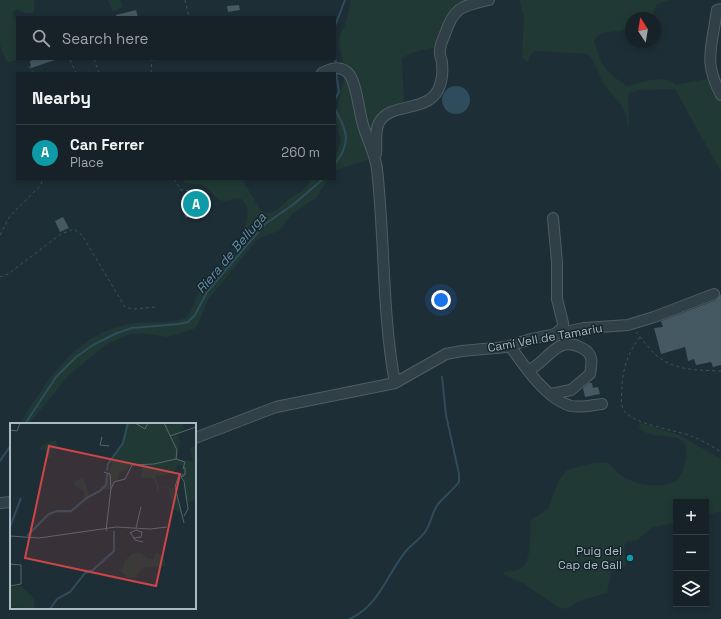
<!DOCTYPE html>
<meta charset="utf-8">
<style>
body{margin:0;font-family:"Space Grotesk",sans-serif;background:#232f34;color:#f1f3f6}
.controls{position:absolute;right:12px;bottom:12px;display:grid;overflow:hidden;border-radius:0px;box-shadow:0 2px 6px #0003}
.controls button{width:36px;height:36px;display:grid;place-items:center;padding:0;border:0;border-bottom:1px solid #353f45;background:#162228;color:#f1f3f6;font:20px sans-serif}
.compass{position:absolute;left:625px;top:12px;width:36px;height:36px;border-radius:50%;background:#162228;box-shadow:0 2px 6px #0003;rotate:348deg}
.you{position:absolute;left:441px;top:300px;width:14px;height:14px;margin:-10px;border:3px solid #fff;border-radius:50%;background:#1a73e8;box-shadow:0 0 0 6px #1a73e833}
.badge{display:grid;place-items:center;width:26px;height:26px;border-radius:50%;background:#1a73e8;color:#fff;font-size:13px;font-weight:700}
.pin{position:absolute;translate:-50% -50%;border:2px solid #fff;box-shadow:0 1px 4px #0006}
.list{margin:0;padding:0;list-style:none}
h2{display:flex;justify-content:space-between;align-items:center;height:52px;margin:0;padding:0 16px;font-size:17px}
h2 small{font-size:13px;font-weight:400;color:#9ea4a8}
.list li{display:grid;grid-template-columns:26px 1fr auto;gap:12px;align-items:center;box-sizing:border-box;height:56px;padding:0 16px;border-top:1px solid #353f45}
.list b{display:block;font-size:15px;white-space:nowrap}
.list p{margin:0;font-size:13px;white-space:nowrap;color:#9ea4a8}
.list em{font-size:13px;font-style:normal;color:#9ea4a8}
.icon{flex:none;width:22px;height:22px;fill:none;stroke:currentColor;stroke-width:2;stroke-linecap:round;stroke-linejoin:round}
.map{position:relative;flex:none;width:721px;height:619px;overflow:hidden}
.search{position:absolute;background:#162228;box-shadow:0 2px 6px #0003;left:16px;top:16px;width:320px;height:44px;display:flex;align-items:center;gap:10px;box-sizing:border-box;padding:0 14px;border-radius:0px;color:#9ea4a8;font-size:15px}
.panel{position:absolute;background:#162228;box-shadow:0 2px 6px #0003;left:16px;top:72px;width:320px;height:108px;border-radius:0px}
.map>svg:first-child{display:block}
.green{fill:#203935}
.water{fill:#2e4c5c}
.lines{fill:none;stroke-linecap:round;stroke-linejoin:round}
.stream{stroke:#2e4c5c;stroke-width:2}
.building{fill:#455962}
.minor-casing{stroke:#4e5d65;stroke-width:12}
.path{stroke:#3d5451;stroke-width:1;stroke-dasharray:3 3;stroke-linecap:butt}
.minor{stroke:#313f46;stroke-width:10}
.culture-dot{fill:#0f9aa8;stroke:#17242b;stroke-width:1.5}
.labels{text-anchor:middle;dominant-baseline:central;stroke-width:3;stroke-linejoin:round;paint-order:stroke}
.street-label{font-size:12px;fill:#aabbc4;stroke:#17242b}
.poi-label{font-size:12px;fill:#aabbc4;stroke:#17242b;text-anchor:end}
.water-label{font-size:13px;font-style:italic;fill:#618fa6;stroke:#17242b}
.inset-river{fill:none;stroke:#2e4c5c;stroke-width:2}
.inset-road{fill:none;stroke:#56666f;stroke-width:1}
.view{fill:#cd4547;fill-opacity:0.15;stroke:#cd4547;stroke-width:2}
.inset-edge{fill:none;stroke:#aabbc4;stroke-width:2}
</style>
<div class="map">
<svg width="721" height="619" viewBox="0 0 721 619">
<rect width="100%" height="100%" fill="#1e2e36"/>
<path class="green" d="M0,0H34V11L32,13H25L17,9L13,11V18L17,24V59H21L8,62L6,60L0,45Z
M108,0H120L123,7L113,11Z
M351,0H469L457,4L445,23L436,47L411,53L402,58L404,101C396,110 392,108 382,112C370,119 372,146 371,159L335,170V157L341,142L335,116L344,80V65L339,47L340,34L345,25Z
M519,0H671L657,4L650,18H631V29L602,33L594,40C601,65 605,73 628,86C643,82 659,75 673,82L674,85L708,79L710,81L721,100V172L675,89L640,90L629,93C626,103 631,117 628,130L626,115L622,106L605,86L591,57L588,54L535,51L531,54L528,62L522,58L524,16Z
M182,179H242L261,211C272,217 280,207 288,200C296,193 308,191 310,179H328L316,198L293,213L279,231L262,237L255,242L208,300L198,324L194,329L168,337L140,333L127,335L104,346L68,376L29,424H20C45,383 73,337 124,325C147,319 164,327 188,317C193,308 195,298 201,289C206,283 212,278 218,272C231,259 257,219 244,202C239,194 231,201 224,201C216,201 212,191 206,187C199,183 193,184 185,183Z
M641,423L679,435L721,459V511L706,515V502H676V522L653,527L637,540L627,542L624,545L626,565L611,573L607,593L579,601L566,609L558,607L524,584L503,574L504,572C509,571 516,571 520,569C533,562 529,532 531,520L548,509L558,482L566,471C574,467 598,461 606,463C611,464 614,470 618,473C634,486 659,489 677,481C684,470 690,454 684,442C670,432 649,440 638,427Z"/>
<path class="water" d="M442 100a14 14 0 1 1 28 0a14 14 0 1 1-28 0Z"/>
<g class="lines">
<path class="stream" d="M335,26L345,0
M335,56L336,65
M335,99L339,92L336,72
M335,109C347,132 352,141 335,164
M25,424L56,377L76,357L93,345L117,333L132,328L179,324L188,322L195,315L207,292L265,224L294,204L323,179
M0,461L11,445
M350,619C381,603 385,577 406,551C411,545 422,537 425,532C431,524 432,512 438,504C445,496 453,490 459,482V474L446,415L442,377"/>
</g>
<path class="building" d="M239,5L240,10L228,12L227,6Z
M136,10L138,17H116V15Z
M36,59H55V60L31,68L30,61Z
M199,195L207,209L186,218L181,207L194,202L192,198Z
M63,217L69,228L60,232L55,221Z
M721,294V365L713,367L711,362L696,365L694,359L688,361L685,347L661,354L654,328L663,327L661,321L716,300Z
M589,383H592L593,388L598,387L600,394L585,397L583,388Z"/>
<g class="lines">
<defs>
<path id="minor" d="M721,9L717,10L716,16C711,50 704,63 721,95
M322,73C332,68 341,65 349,74C356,83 359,109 362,121C366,138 375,152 377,169C385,241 382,313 395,383
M376,154C377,143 374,130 380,121C391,103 427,112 438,90C442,82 443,72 442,63C442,59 439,55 440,51C440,45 443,39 445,34C454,6 463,6 489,0
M553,218L557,262V299L563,323V327L554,335
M510,346C524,366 546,399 571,406C580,408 593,405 602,404
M528,370C547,364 555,334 582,348C594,354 592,363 590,374L571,390L551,394
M195,438L276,407L395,383L446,354L462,351L506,347L531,339L584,328L628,325L654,317L714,294
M0,503L11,502"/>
</defs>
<use href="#minor" class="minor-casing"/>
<path class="path" d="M185,0L189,17
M94,59L99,73
M70,60L76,73
M29,66L33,73
M151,73L152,59
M174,179L181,190L201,192L204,194V203
M0,235L10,216L40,186L43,179
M0,277L8,274L61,234L74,229L82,235L125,307L133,309L156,307
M636,332C643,340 649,349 657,356C675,371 699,370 721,371
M640,337C628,353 624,364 622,385C622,392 620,402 623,409C630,424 676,430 691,436C702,440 711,446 721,452"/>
<use href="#minor" class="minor"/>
</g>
<circle class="culture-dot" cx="630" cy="558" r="4"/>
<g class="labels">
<g class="street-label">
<text transform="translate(545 338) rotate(-10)">Camí Vell de Tamariu</text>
</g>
<g class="poi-label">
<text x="622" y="551">Puig del<tspan x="622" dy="14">Cap de Gall</tspan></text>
</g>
<g class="water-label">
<text transform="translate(231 253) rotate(-50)">Riera de Belluga</text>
</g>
</g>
<g transform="translate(10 423)">
<rect width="186" height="186" fill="#1e2e36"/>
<path d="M116,0H156L157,2L172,0L174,6L167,11L170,17L167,37L183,38L180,25L186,22V77L178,79L175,76L173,42H167L166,47L156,52L145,53L149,63L164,65L172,91L164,86L158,65L149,64L148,71L144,56L131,54L132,42L122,41L116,48L110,49L108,57L102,59L100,66L93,67L76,77L61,90H42L22,106L36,91L47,87L61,88L73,76L75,69L65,63V58L73,54L79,72L87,69L91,63L94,64L105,30L112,20ZM42,18L46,17L47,22L44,27L41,25L40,33L43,34H38L33,24L32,30L30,24ZM139,124L145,128L154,135L156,143L132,145L126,154L118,155L108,146H112L115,138L123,130H131L138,136H143L146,129ZM11,163L24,175V186L0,184V164Z" fill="#203935"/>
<path class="inset-river" d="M97,48L98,41L113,20L118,0M0,104L11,75M17,113L39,91L47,88H61L78,74L90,68L96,62L97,51M40,186L47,176L60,169L75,150L83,147L104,128V108"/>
<path class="inset-road" d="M125,0L135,6L138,0M154,0L167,27L166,36M0,7L7,8L10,0M160,13L186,4M92,14L90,22L99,23M94,49L100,51L101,65L96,108M101,66L104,59L115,56L122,42L144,41L166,36L175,39L173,46M174,93L178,86L174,58L171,54L174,53M174,100L165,64L169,52H175V44M126,105L131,84M120,109L125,117L133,119M120,110L126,107L132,109L131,114L124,115M0,113L29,115L106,104L140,106L157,104M0,141L11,142V161L0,163"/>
<path class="view" d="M39,23L170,51L146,163L15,135Z"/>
<rect width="186" height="186" class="inset-edge"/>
</g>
</svg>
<div class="controls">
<button>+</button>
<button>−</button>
<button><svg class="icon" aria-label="layers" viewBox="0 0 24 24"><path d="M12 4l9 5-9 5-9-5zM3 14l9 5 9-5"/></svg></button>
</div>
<svg class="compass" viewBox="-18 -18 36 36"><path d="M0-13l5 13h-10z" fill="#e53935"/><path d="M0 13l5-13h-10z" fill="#9ea4a8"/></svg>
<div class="you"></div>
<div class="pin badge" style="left:196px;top:204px;background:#0f9aa8">A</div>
<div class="search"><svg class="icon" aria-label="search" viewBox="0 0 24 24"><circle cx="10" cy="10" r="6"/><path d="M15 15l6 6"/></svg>Search here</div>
<section class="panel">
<h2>Nearby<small></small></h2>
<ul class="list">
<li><span class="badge" style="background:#0f9aa8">A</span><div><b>Can Ferrer</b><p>Place</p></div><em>260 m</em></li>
</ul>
</section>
</div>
